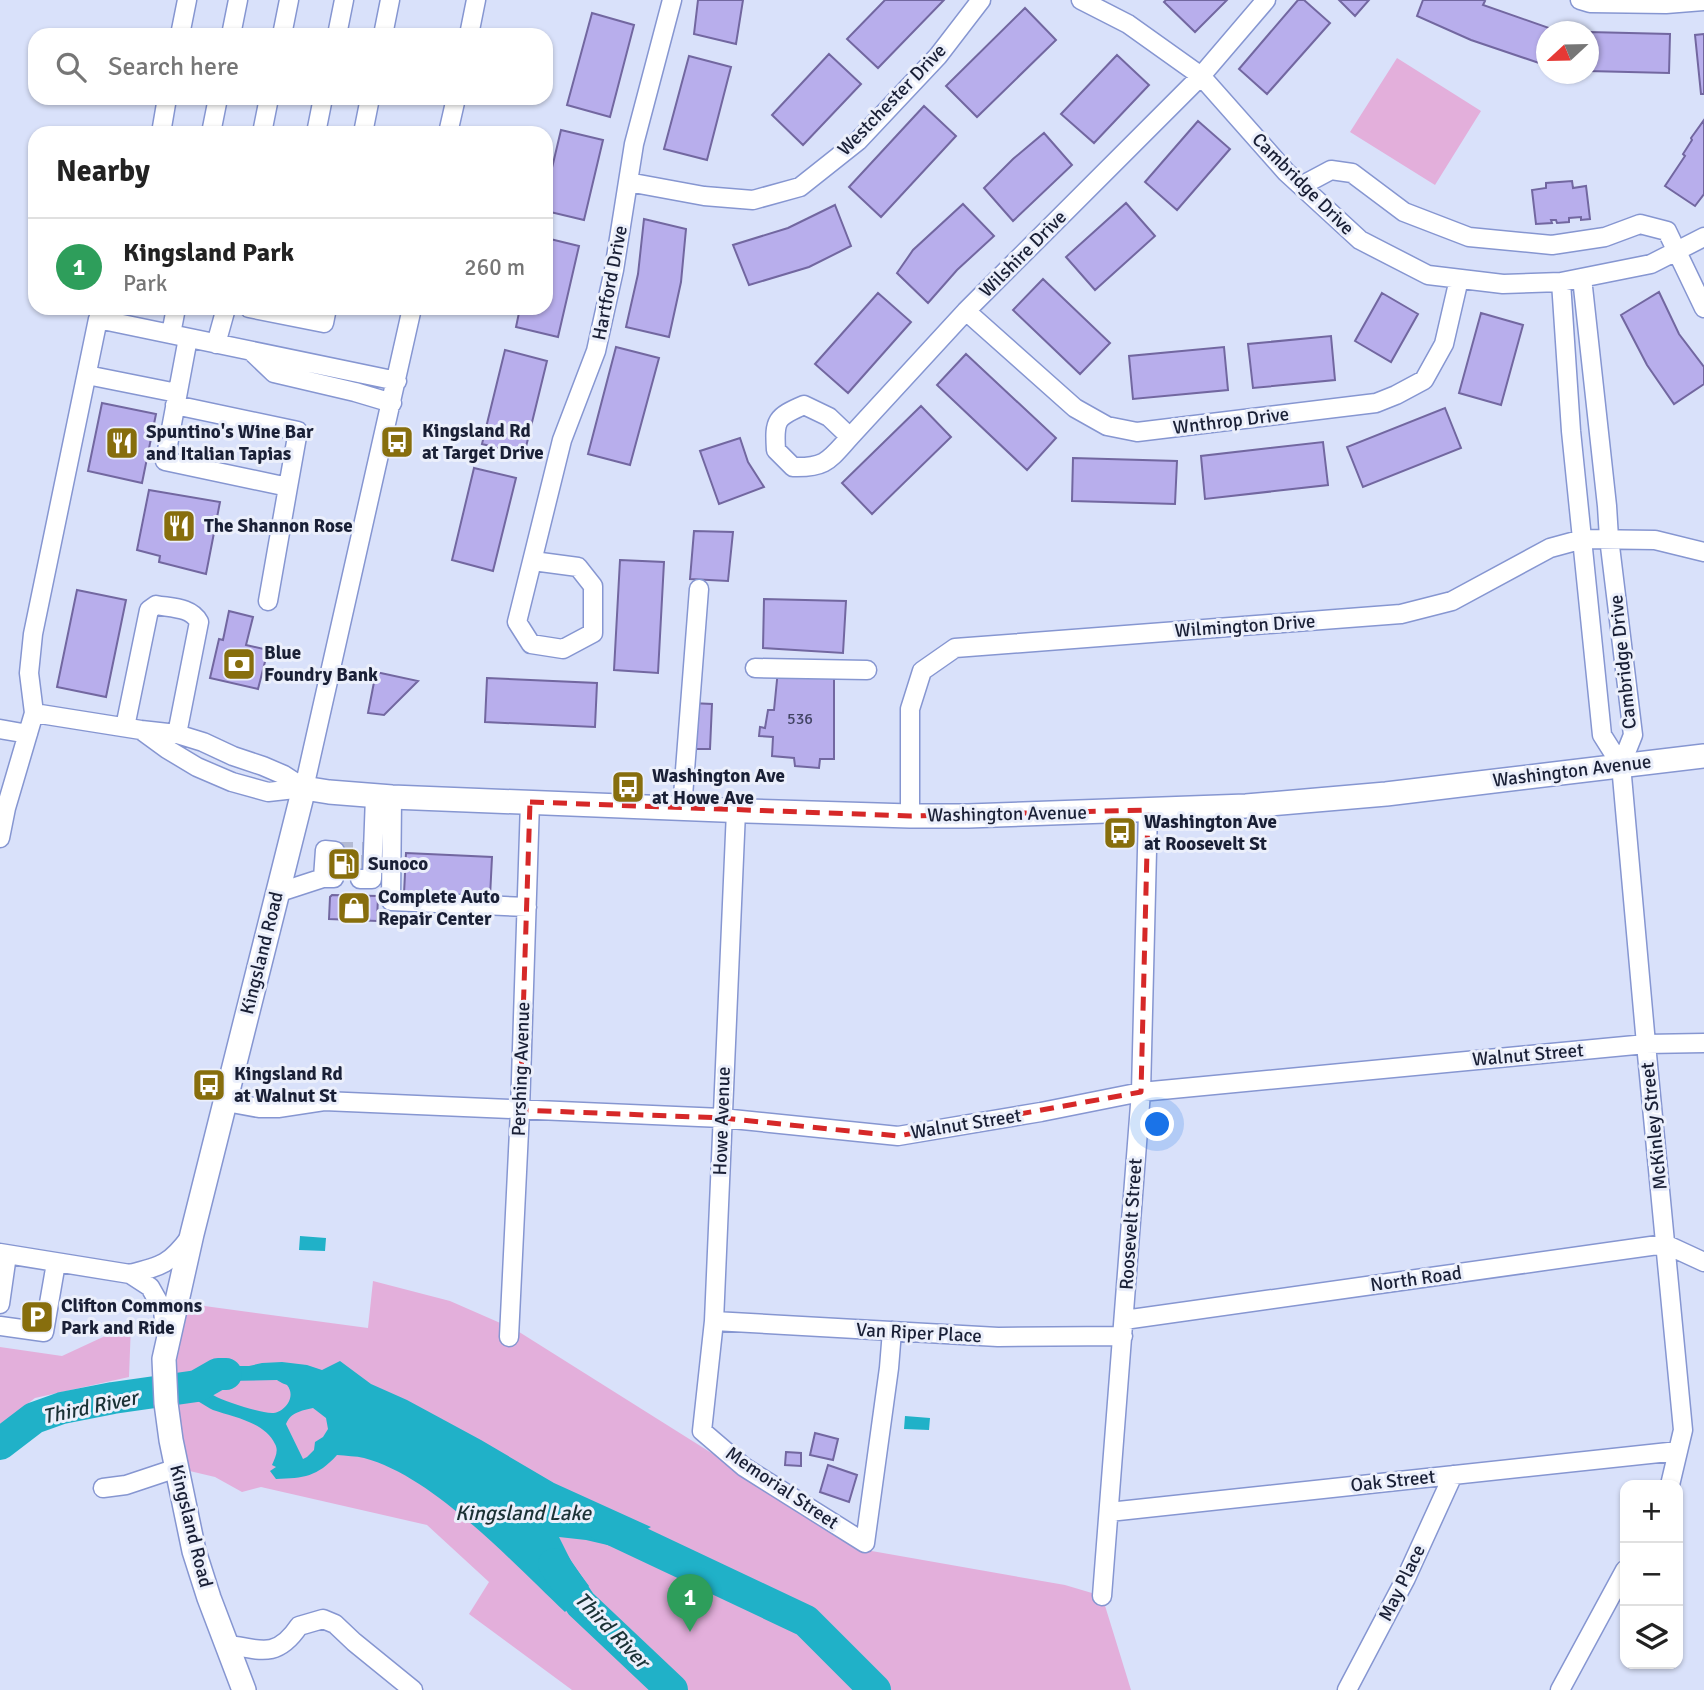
<!DOCTYPE html>
<meta charset="utf-8">
<style>
body{margin:0;font-family:Signika,sans-serif;background:#f2f2f2;color:#222}
.controls{position:absolute;right:21px;bottom:21px;display:grid;overflow:hidden;border-radius:14px;box-shadow:0 2px 5px #0004}
.controls button{width:63px;height:63px;display:grid;place-items:center;padding:0;border:0;border-bottom:2px solid #e0e0e0;background:#fff;color:#222;font:35px sans-serif}
.compass{position:absolute;left:1536px;top:21px;width:63px;height:63px;border-radius:50%;background:#fff;box-shadow:0 2px 5px #0004;rotate:248deg}
.you{position:absolute;left:1158px;top:1125px;width:24px;height:24px;margin:-18px;border:5px solid #fff;border-radius:50%;background:#1a73e8;box-shadow:0 0 0 10px #1a73e833}
.badge{display:grid;place-items:center;width:46px;height:46px;border-radius:50%;background:#876e0d;color:#fff;font-size:23px;font-weight:700}
.pin{position:absolute;translate:-50% -58px;filter:drop-shadow(0 2px 4px #0008)}
.pin::after{content:'';position:absolute;top:37px;width:24px;height:21px;background:inherit;clip-path:polygon(0 0,100% 0,50% 100%)}
.list{margin:0;padding:0;list-style:none}
h2{display:flex;justify-content:space-between;align-items:center;height:91px;margin:0;padding:0 28px;font-size:30px}
h2 small{font-size:23px;font-weight:400;color:#767676}
.list li{display:grid;grid-template-columns:46px 1fr auto;gap:21px;align-items:center;box-sizing:border-box;height:98px;padding:0 28px;border-top:2px solid #e0e0e0}
.list b{display:block;font-size:26px;white-space:nowrap}
.list p{margin:0;font-size:23px;white-space:nowrap;color:#767676}
.list em{font-size:23px;font-style:normal;color:#767676}
.icon{flex:none;width:38px;height:38px;fill:none;stroke:currentColor;stroke-width:2;stroke-linecap:round;stroke-linejoin:round}
.map{position:relative;flex:none;width:1704px;height:1690px;overflow:hidden}
.search{position:absolute;background:#fff;box-shadow:0 2px 5px #0004;left:28px;top:28px;width:525px;height:77px;display:flex;align-items:center;gap:18px;box-sizing:border-box;padding:0 24px;border-radius:21px;color:#767676;font-size:26px}
.panel{position:absolute;background:#fff;box-shadow:0 2px 5px #0004;left:28px;top:126px;width:525px;height:189px;border-radius:21px}
.map>svg:first-child{display:block}
.green{fill:#e3afdb}
.water{fill:#20b1c8;fill-rule:evenodd}
.lines{fill:none;stroke-linecap:round;stroke-linejoin:round}
.river{stroke:#20b1c8;stroke-width:32}
.building{fill:#b8aeec;stroke:#7267a0;stroke-width:2}
.minor-tunnel{stroke:#b3bad3;stroke-width:18;stroke-dasharray:18 9;stroke-linecap:butt}
.minor-casing{stroke:#8696d1;stroke-width:21}
.major-casing{stroke:#8696d1;stroke-width:26}
.minor{stroke:#fff;stroke-width:18}
.major{stroke:#fff;stroke-width:23}
.marked{fill:none;stroke:#d62828;stroke-width:5;stroke-dasharray:14 9;stroke-linejoin:round}
.labels{text-anchor:middle;dominant-baseline:central;stroke-width:6;stroke-linejoin:round;paint-order:stroke}
.number-label{font-size:16px;fill:#424464}
.street-label{font-size:19px;fill:#1a2036;stroke:#ebeffb}
.poi-label{font-size:19px;font-weight:bold;fill:#1a2036;stroke:#ebeffb;text-anchor:start}
.water-label{font-size:21px;font-style:italic;fill:#1a3135;stroke:#ebeffb}
</style>
<div class="map">
<svg width="1704" height="1690" viewBox="0 0 1704 1690">
<rect width="100%" height="100%" fill="#d9e1fa"/>
<path class="green" d="M1397,58L1481,111L1435,185L1350,132Z
M373,1281L450,1301L516,1330L866,1550L1065,1585L1102,1596L1131,1690H572L469,1614L489,1582L427,1525L261,1487L242,1492L215,1477L177,1468L166,1403L185,1400L183,1376L164,1375L175,1302L368,1328Z
M131,1324L129,1377L35,1398L0,1425V1347L62,1356Z"/>
<path class="water" d="M300,1236L326,1238L325,1251L299,1250Z
M340,1361L371,1384L407,1400L481,1440L554,1483L651,1527L616,1547L586,1540L559,1537L572,1563L589,1586L565,1612C513,1563 433,1476 364,1458C356,1456 346,1456 337,1455C317,1477 304,1478 276,1479L270,1471L276,1467L272,1465C275,1458 279,1451 275,1444C265,1422 233,1417 213,1410C205,1406 198,1400 189,1398L188,1379L201,1376L210,1368L227,1366H249L262,1363L282,1362L307,1365L322,1370ZM277,1380C278,1381 286,1385 287,1385C297,1397 284,1413 272,1413C258,1412 225,1402 213,1395L212,1391L217,1384L226,1381ZM313,1408L326,1418L328,1429L323,1437L315,1442L314,1450L307,1457L303,1459L286,1424C291,1412 301,1411 313,1408Z
M905,1416L930,1418L929,1430L904,1429Z"/>
<g class="lines">
<path class="river" d="M0,1444L34,1418L62,1408L113,1398L197,1386L218,1374H226
M592,1520L806,1621L875,1690
M554,1564L581,1604L672,1690"/>
</g>
<path class="building" d="M698,0H743L736,44L694,34Z
M885,0H944L878,68L847,39Z
M1166,0H1227L1195,32L1164,2Z
M1298,0H1304L1330,23L1267,94L1239,69Z
M1339,0H1369L1355,16Z
M1423,0H1483L1485,1L1483,5L1552,29L1551,32H1546V43L1539,63L1471,40L1417,16Z
M1025,8L1056,40L977,117L946,86Z
M592,13L634,25L610,117L567,105Z
M1588,32L1670,34L1669,73L1588,71Z
M1704,34V94H1701L1695,35Z
M829,54L861,84L803,145L772,115Z
M1117,55L1149,85L1094,143L1061,114Z
M689,56L731,67L707,160L664,149Z
M924,106L956,136L881,217L849,187Z
M1704,120V194L1695,206L1665,186L1685,156L1683,154L1692,140L1691,138Z
M1198,121L1230,149L1177,210L1145,182Z
M561,130L603,140L584,220L546,211V193Z
M1044,133L1072,165L1013,221L984,188L1013,159Z
M1572,181L1573,188L1586,186L1590,219L1581,220V217L1569,218V222L1557,223L1556,220H1551L1552,223L1536,224L1532,190L1546,188V183Z
M1126,203L1155,236L1095,290L1066,257Z
M963,204L994,236L957,270L928,303L897,273L913,250Z
M835,205L851,246L809,267L749,285L733,245L788,228Z
M644,219L686,229L681,282L669,337L626,327L638,274Z
M546,238L579,246L558,337L516,327L520,308H546Z
M1043,279L1110,343L1080,374L1013,310Z
M1659,292L1679,334L1704,367V384L1674,404L1647,365L1621,315Z
M878,293L911,322L848,393L815,364Z
M1382,293L1418,314L1391,362L1355,341Z
M1481,313L1523,325L1501,405L1459,393Z
M1331,336L1335,380L1253,388L1248,344Z
M616,347L659,358L630,465L588,454Z
M1224,347L1228,390L1133,399L1129,356Z
M505,350L547,361L524,455L482,444Z
M966,354L1056,438L1027,470L937,385Z
M102,403L156,414L142,483L88,471Z
M921,406L951,437L872,514L842,483Z
M1445,408L1461,448L1363,487L1347,447Z
M740,438L748,462L764,487L719,504L700,451Z
M1323,442L1328,485L1205,499L1201,456Z
M1073,458L1177,461L1175,504L1072,501Z
M474,468L516,478L493,571L452,560Z
M149,490L220,502L206,574L159,562L160,556L137,550Z
M694,531L733,532L728,581L690,579Z
M620,560L664,562L658,673L614,670Z
M77,590L126,600L106,697L57,687Z
M764,599L846,601L843,653L763,648Z
M229,611L253,617L246,645L268,650L258,689L210,678L219,639L223,640Z
M779,660L834,676V759H820L819,768L795,766L794,758L772,756L773,737L759,736L760,727L765,728L768,710H774Z
M376,672L418,681L384,715L368,713Z
M487,678L597,683L595,727L485,722Z
M691,703L712,704L710,749H688Z
M406,853L492,857L490,897L404,894Z
M332,895L378,896L377,921L329,919L330,897Z
M815,1433L838,1439L833,1460L810,1455Z
M786,1452L801,1453V1466L785,1465Z
M828,1465L857,1475L849,1502L820,1492Z"/>
<g class="lines">
<path class="minor-tunnel" d="M335,851H363
M334,864H362"/>
<defs>
<path id="minor" d="M1081,0L1128,24L1201,76L1286,172L1360,240L1428,275L1503,284L1561,282L1651,264L1704,237
M1580,0L1590,3L1666,4L1704,1
M180,35L187,0
M231,35L238,0
M282,35L289,0
M337,35L344,0
M383,35L390,0
M469,35L476,0
M161,133L167,98
M211,133L218,98
M262,133L269,98
M316,133L323,98
M363,133L370,98
M448,133L456,98
M628,182L704,196L753,200L800,187L858,141L938,56L981,0
M1301,186L1331,170L1352,173L1404,212L1469,237L1552,245L1605,237L1640,224L1667,231L1704,308
M1582,278L1607,506L1609,538L1633,735L1621,765L1646,1044L1683,1430L1670,1485
M1561,282L1571,431L1602,735L1621,765
M249,308L324,323L327,308
M966,311L1075,408L1107,426L1137,432L1376,403L1396,395L1424,380L1444,344L1459,279
M171,334L176,308
M188,338L165,461L288,487L268,601
M216,344L226,308
M251,351L274,373L355,392L392,403
M87,375L177,393
M175,405L298,431L288,487
M850,437C829,460 826,468 793,467L776,450C774,420 776,417 804,405L829,417L850,437L966,311L1201,76L1266,0
M533,561L578,567L593,586V633L563,649L531,644L517,622L562,440L596,351L614,270L634,144L672,0
M755,668L867,670
M34,713L141,730L177,734L203,742L233,756L263,766L284,775L304,788
M125,727L149,610L156,605C172,608 191,607 199,622L177,734
M0,729L28,734
M141,730L167,749L197,767L232,782L268,792L304,788
M304,788L412,308
M392,797L391,901L527,907
M682,809L699,589
M736,811L714,1321L702,1431L744,1467L865,1543L889,1368L892,1331
M910,816V709L922,671L955,648L1401,614L1452,601L1550,548L1583,539L1655,540L1704,552
M0,838L6,808L34,713L29,673L33,634L98,319L397,381
M323,878L325,850L335,851
M360,879H372L375,796
M277,893L323,878H334
M226,1102L259,1108H278L324,1101L722,1118L898,1136L1041,1112L1141,1092L1646,1044L1704,1043
M0,1253L130,1274L150,1287L163,1310L165,1331
M130,1274C162,1266 170,1264 190,1237
M0,1304L7,1255
M1124,1320L1665,1244L1704,1262
M714,1321L998,1337L1123,1336
M0,1326L44,1332L56,1263
M509,1337L520,1110L530,802
M103,1488L126,1485L177,1468
M1109,1512L1678,1451
M1102,1596L1141,1092L1148,810
M226,1644C260,1650 277,1659 299,1626L323,1619L335,1624L354,1642L413,1690
M1347,1690L1406,1578L1453,1475
M1560,1690L1625,1570"/>
<path id="major" d="M244,1690L209,1598L194,1551L171,1440L166,1403L164,1359L192,1234L304,788L329,792L392,797L747,811L910,816H968L1246,806L1386,794L1704,756"/>
</defs>
<use href="#minor" class="minor-casing"/>
<use href="#major" class="major-casing"/>
<use href="#minor" class="minor"/>
<use href="#major" class="major"/>
</g>
<path class="marked" d="M530,802L910,816L1148,810L1141,1092L898,1136L722,1118L520,1110Z"/>
<defs>
<symbol id="bus-square" viewBox="-11 -11 22 22"><rect x="-9" y="-9" width="18" height="18" rx="4" fill="#876e0d" stroke="#ebeffb"/><path d="M-5-6H5V4H4V6H2V4H-2V6H-4V4H-5ZM-3.5-4V0h7V-4ZM-3.5 1.2v1.5H-2V1.2ZM2 1.2v1.5H3.5V1.2Z" fill="#fff"/></symbol>
<symbol id="restaurant-square" viewBox="-11 -11 22 22"><rect x="-9" y="-9" width="18" height="18" rx="4" fill="#876e0d" stroke="#ebeffb"/><path d="M-5-6h1v4h1v-4h1v4h1v-4h1v5L-1.5 .5V6h-2V.5L-5-1ZM5-6V6H3V1.5H1.5Q1.5-4 5-6Z" fill="#fff"/></symbol>
<symbol id="bank-square" viewBox="-11 -11 22 22"><rect x="-9" y="-9" width="18" height="18" rx="4" fill="#876e0d" stroke="#ebeffb"/><path d="M-6-4H6V4H-6ZM0-2.3a2.3 2.3 0 1 0 0 4.6a2.3 2.3 0 1 0 0-4.6Z" fill="#fff"/></symbol>
<symbol id="fuel-square" viewBox="-11 -11 22 22"><rect x="-9" y="-9" width="18" height="18" rx="4" fill="#876e0d" stroke="#ebeffb"/><path d="M-5.5-6h7V0h2V4h1.3V-2.5L3-4.5l.8-.8L6-3V5H2.5V1h-1V6h-7ZM-4.2-4.7v3.2H.2V-4.7Z" fill="#fff"/></symbol>
<symbol id="shop-square" viewBox="-11 -11 22 22"><rect x="-9" y="-9" width="18" height="18" rx="4" fill="#876e0d" stroke="#ebeffb"/><path d="M-5-2.5h2.3a2.7 3.5 0 0 1 5.4 0H5L5.5 6h-11ZM-1.5-2.5h3a1.5 2.3 0 0 0-3 0Z" fill="#fff"/></symbol>
<symbol id="parking-square" viewBox="-11 -11 22 22"><rect x="-9" y="-9" width="18" height="18" rx="4" fill="#876e0d" stroke="#ebeffb"/><path d="M-3.5-5.5H1a3.5 3.5 0 0 1 0 7H-1V5.5H-3.5ZM-1-3.4V-.6H.8a1.4 1.4 0 0 0 0-2.8Z" fill="#fff"/></symbol>
</defs>
<g fill-rule="evenodd">
<use href="#bus-square" x="378" y="423" width="38" height="38"/>
<use href="#restaurant-square" x="103" y="424" width="38" height="38"/>
<use href="#restaurant-square" x="160" y="507" width="38" height="38"/>
<use href="#bank-square" x="220" y="645" width="38" height="38"/>
<use href="#bus-square" x="609" y="768" width="38" height="38"/>
<use href="#bus-square" x="1101" y="814" width="38" height="38"/>
<use href="#fuel-square" x="325" y="845" width="38" height="38"/>
<use href="#shop-square" x="335" y="889" width="38" height="38"/>
<use href="#bus-square" x="190" y="1066" width="38" height="38"/>
<use href="#parking-square" x="18" y="1298" width="38" height="38"/>
</g>
<g class="labels">
<g class="number-label">
<text x="800" y="719">536</text>
</g>
<g class="street-label">
<text transform="translate(892 100) rotate(-46)">Westchester Drive</text>
<text transform="translate(1303 184) rotate(45)">Cambridge Drive</text>
<text transform="translate(1023 254) rotate(-45)">Wilshire Drive</text>
<text transform="translate(610 283) rotate(-79)">Hartford Drive</text>
<text transform="translate(1231 421) rotate(-7)">Wnthrop Drive</text>
<text transform="translate(1245 626) rotate(-4)">Wilmington Drive</text>
<text transform="translate(1623 662) rotate(-96)">Cambridge Drive</text>
<text transform="translate(1572 771) rotate(-7)">Washington Avenue</text>
<text transform="translate(1007 814) rotate(-1)">Washington Avenue</text>
<text transform="translate(262 953) rotate(-76)">Kingsland Road</text>
<text transform="translate(1528 1055) rotate(-5)">Walnut Street</text>
<text transform="translate(521 1069) rotate(-88)">Pershing Avenue</text>
<text transform="translate(722 1121) rotate(-88)">Howe Avenue</text>
<text transform="translate(966 1124) rotate(-9)">Walnut Street</text>
<text transform="translate(1654 1126) rotate(-96)">McKinley Street</text>
<text transform="translate(1131 1224) rotate(-86)">Roosevelt Street</text>
<text transform="translate(1416 1279) rotate(-8)">North Road</text>
<text transform="translate(919 1333) rotate(3)">Van Riper Place</text>
<text transform="translate(1393 1481) rotate(-6)">Oak Street</text>
<text transform="translate(782 1488) rotate(34)">Memorial Street</text>
<text transform="translate(191 1526) rotate(76)">Kingsland Road</text>
<text transform="translate(1402 1583) rotate(-64)">May Place</text>
</g>
<g class="poi-label">
<text x="422" y="431">Kingsland Rd<tspan x="422" dy="22">at Target Drive</tspan></text>
<text x="146" y="432">Spuntino's Wine Bar<tspan x="146" dy="22">and Italian Tapias</tspan></text>
<text x="204" y="526">The Shannon Rose</text>
<text x="264" y="653">Blue<tspan x="264" dy="22">Foundry Bank</tspan></text>
<text x="652" y="776">Washington Ave<tspan x="652" dy="22">at Howe Ave</tspan></text>
<text x="1144" y="822">Washington Ave<tspan x="1144" dy="22">at Roosevelt St</tspan></text>
<text x="368" y="864">Sunoco</text>
<text x="378" y="897">Complete Auto<tspan x="378" dy="22">Repair Center</tspan></text>
<text x="234" y="1074">Kingsland Rd<tspan x="234" dy="22">at Walnut St</tspan></text>
<text x="61" y="1306">Clifton Commons<tspan x="61" dy="22">Park and Ride</tspan></text>
</g>
<g class="water-label">
<text transform="translate(90 1407) rotate(-12)">Third River</text>
<text x="523" y="1513">Kingsland Lake</text>
<text transform="translate(612 1630) rotate(46)">Third River</text>
</g>
</g>
</svg>
<div class="controls">
<button>+</button>
<button>−</button>
<button><svg class="icon" aria-label="layers" viewBox="0 0 24 24"><path d="M12 4l9 5-9 5-9-5zM3 14l9 5 9-5"/></svg></button>
</div>
<svg class="compass" viewBox="-18 -18 36 36"><path d="M0-13l5 13h-10z" fill="#e53935"/><path d="M0 13l5-13h-10z" fill="#767676"/></svg>
<div class="you"></div>
<div class="pin badge" style="left:690px;top:1632px;background:#2e9e5b">1</div>
<div class="search"><svg class="icon" aria-label="search" viewBox="0 0 24 24"><circle cx="10" cy="10" r="6"/><path d="M15 15l6 6"/></svg>Search here</div>
<section class="panel">
<h2>Nearby<small></small></h2>
<ul class="list">
<li><span class="badge" style="background:#2e9e5b">1</span><div><b>Kingsland Park</b><p>Park</p></div><em>260 m</em></li>
</ul>
</section>
</div>
